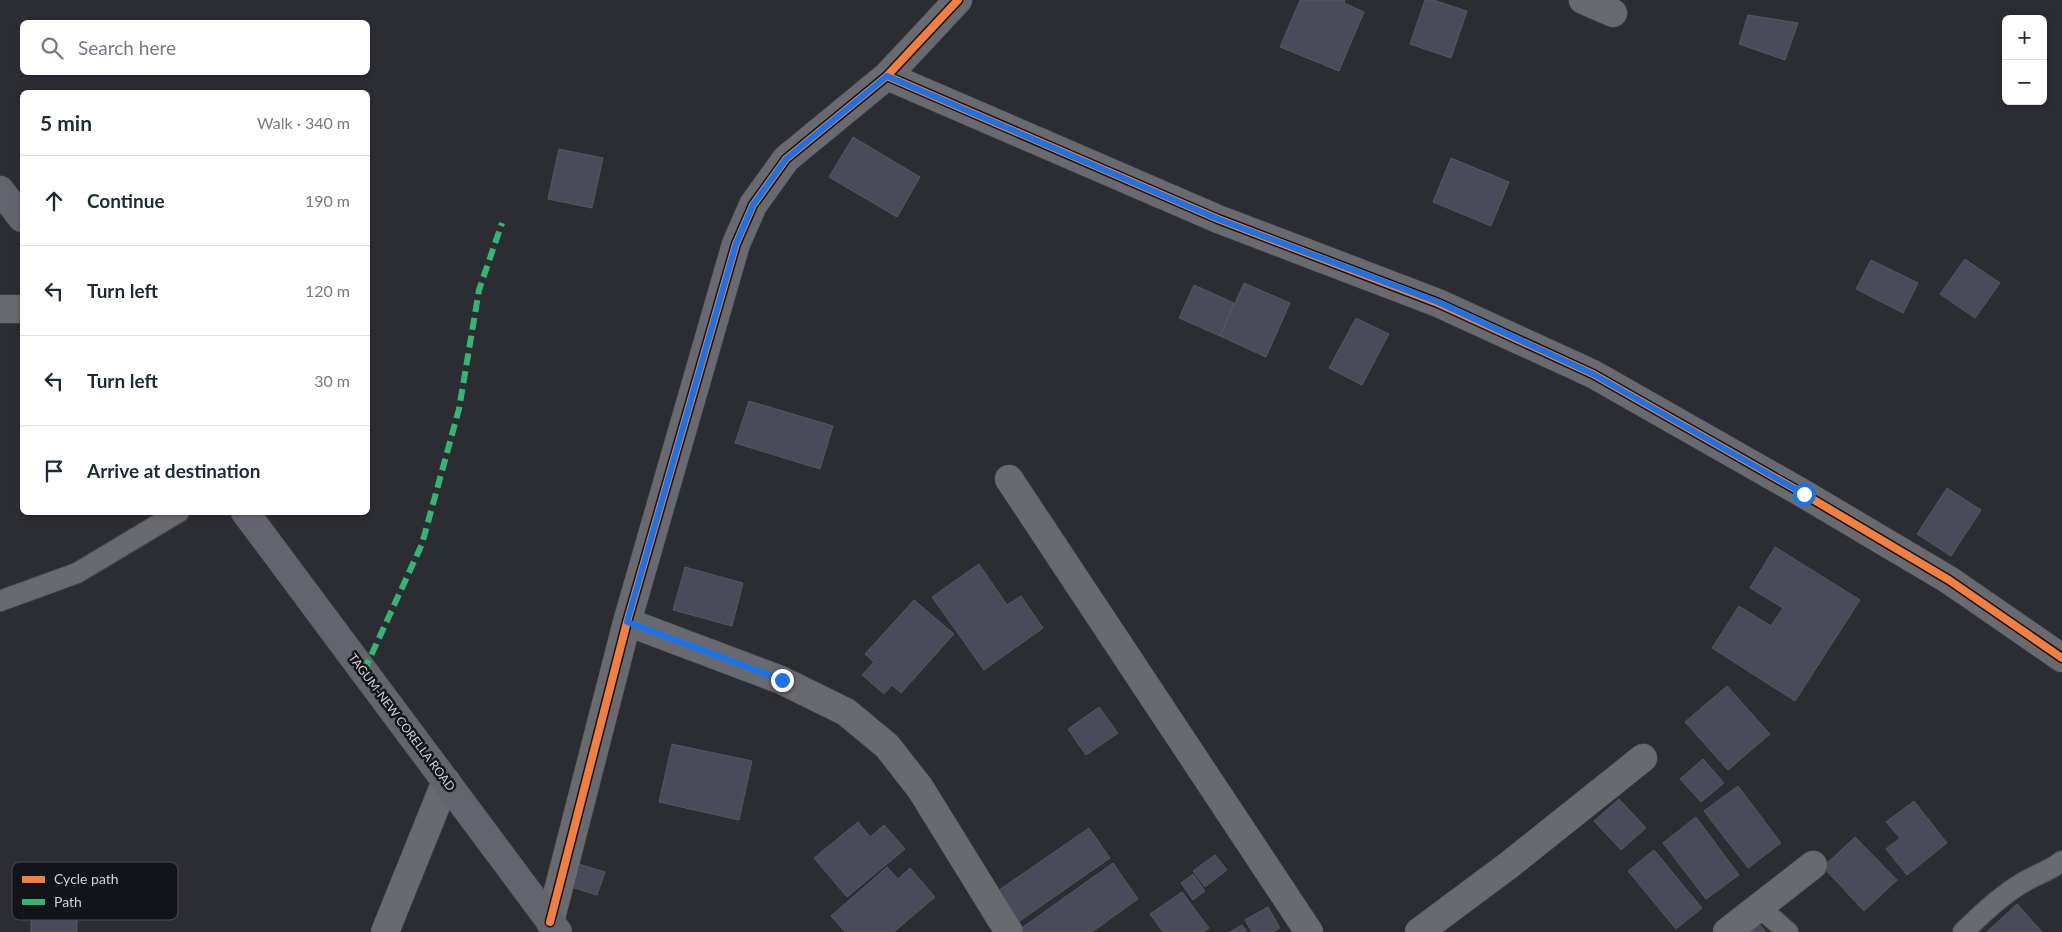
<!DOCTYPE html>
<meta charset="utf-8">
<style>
body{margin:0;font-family:Lato,sans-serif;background:#f2f2f3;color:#1f2937}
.controls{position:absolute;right:15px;top:15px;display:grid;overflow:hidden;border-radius:8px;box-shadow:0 1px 4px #0004}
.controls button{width:45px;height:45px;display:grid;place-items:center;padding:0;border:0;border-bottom:1px solid #e0e1e3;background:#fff;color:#1f2937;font:25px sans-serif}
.stop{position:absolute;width:15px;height:15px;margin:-11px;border:4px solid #1a73e8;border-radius:50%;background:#fff}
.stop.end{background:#1a73e8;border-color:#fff;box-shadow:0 1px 5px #0008}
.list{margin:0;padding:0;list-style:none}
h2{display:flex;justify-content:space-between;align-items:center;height:65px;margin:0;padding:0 20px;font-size:21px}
h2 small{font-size:16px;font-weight:400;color:#747a83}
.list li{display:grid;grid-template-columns:32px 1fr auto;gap:15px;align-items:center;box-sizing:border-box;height:90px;padding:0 20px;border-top:1px solid #e0e1e3}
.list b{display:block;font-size:19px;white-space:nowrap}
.list em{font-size:16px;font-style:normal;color:#747a83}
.icon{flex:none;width:28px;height:28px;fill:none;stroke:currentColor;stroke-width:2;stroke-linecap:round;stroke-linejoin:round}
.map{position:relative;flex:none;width:2062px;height:932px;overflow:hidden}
.search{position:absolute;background:#fff;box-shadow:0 1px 4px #0004;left:20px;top:20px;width:350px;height:55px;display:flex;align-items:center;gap:12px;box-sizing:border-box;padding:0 18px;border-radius:8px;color:#747a83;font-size:19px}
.panel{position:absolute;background:#fff;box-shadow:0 1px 4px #0004;left:20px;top:90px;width:350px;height:425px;border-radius:8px}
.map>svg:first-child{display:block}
.building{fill:#494b5a;stroke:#57585e}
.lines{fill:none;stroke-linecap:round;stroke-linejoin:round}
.lane-casing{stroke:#4a4b50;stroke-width:22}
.street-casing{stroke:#4a4b50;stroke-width:29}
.secondary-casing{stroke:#4a4b50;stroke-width:29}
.lane{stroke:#696a6f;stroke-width:20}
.street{stroke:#696a6f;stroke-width:28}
.secondary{stroke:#63646d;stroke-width:28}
.quiet{stroke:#33b770;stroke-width:6;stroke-dasharray:12 6;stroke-linecap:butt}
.cycleway-casing{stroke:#131419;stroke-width:11}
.cycleway{stroke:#f27e40;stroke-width:8}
.route{stroke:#1a73e8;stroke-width:6}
.labels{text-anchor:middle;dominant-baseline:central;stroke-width:5;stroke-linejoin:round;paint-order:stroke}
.street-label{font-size:12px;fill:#d1d2d9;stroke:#131419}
.key{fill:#131419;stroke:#4c4d53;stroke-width:1}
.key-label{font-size:14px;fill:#d1d2d9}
</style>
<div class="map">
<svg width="2062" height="932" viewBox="0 0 2062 932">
<rect width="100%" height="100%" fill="#2c2d33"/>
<path class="building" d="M1300,0H1345L1344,3L1364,12L1339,71L1280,47Z
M1425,0H1433L1467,11L1451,58L1410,44Z
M1748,15L1798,23L1785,60L1739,44Z
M853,137L920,177L897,217L829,177Z
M559,149L603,158L592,208L548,199Z
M1451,158L1509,182L1491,226L1433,202Z
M1965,259L2000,283L1975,318L1940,294Z
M1871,260L1918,283L1903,313L1856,289Z
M1244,283L1290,303L1266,357L1220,336Z
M1194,285L1234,303L1220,336L1179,318Z
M1356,318L1389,334L1362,385L1329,368Z
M749,401L833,426L820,469L735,443Z
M1947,488L1981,510L1951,556L1917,534Z
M1775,547L1860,600L1795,701L1712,648L1739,606L1771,626L1783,608L1750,588Z
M979,564L1007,605L1021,596L1043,628L984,670L932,597Z
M685,567L743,583L732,626L673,610Z
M914,600L954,634L901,693L892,685L884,694L862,675L874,662L865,654Z
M1727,686L1770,734L1728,770L1685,722Z
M1099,707L1118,733L1086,755L1068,729Z
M672,744L752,761L739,820L659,802Z
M1703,759L1724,783L1701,802L1680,779Z
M1738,786L1781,843L1748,868L1704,811Z
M1619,799L1646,828L1621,850L1594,821Z
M1914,801L1947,843L1907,875L1886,849L1900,838L1886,822Z
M1696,817L1739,875L1706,899L1663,843Z
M858,822L870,837L884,825L905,849L847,897L814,858Z
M1089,828L1110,858L1014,925L992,895Z
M1855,837L1897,880L1864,911L1823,867Z
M1654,850L1702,908L1676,929L1628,871Z
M1215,855L1227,870L1205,887L1193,871Z
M572,862L605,872L597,895L565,885Z
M1113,863L1138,899L1092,932H1016Z
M887,867L898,879L910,868L935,897L894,932H845L831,916Z
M1193,874L1205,891L1193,900L1181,883Z
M1182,892L1209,928L1204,932H1163L1150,914Z
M2017,904L2042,932H1987Z
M31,907H77V932H31Z
M1268,907L1280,928L1273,932H1252L1245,920Z
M1756,920L1766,932H1742Z
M1242,925L1247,932H1230Z"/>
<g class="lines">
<defs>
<path id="lane" d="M0,601L77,573L179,512
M1759,907L1788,932
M1963,932C1982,914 2001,895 2024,882C2037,874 2050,871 2062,861"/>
<path id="street" d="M1583,0L1613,13
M887,76L1218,219L1438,303L1593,374L1804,494L1949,580L2062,658
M0,309H22
M1009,479L1309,932
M627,622L781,680L846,712L887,746L920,788L1009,932
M550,922L627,622L736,244L753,205L786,159L887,76L958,0
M385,932L446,781
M1419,932L1509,865L1643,758
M1727,932L1813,865"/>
<path id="secondary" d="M0,190L22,218
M245,512L558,932"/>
</defs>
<use href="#lane" class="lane-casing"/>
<use href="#street" class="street-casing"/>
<use href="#secondary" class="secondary-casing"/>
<use href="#lane" class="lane"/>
<use href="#street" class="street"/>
<use href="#secondary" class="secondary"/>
<path class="quiet" d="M364,671L422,544L459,409L479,290L502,223"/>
<defs>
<path id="cycleway" d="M887,76L1218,219L1438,303L1593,374L1804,494L1949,580L2062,658
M550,922L627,622L736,244L753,205L786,159L887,76L958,0"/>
</defs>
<use href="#cycleway" class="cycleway-casing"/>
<use href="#cycleway" class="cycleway"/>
</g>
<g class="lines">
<path class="route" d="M782,680L627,622L736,244L753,205L786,159L887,76L1218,219L1438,302L1593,374L1804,494"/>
</g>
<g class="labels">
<g class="street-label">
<text transform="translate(402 722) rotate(53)">TAGUM-NEW CORELLA ROAD</text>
</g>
</g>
<rect x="12" y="862" width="166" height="58" rx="8" class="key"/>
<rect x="22" y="876" width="23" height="7" fill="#f27e40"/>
<rect x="22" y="899" width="23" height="6" fill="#33b770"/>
<g class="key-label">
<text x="54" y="884">Cycle path</text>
<text x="54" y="907">Path</text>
</g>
</svg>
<div class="controls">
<button>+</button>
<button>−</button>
</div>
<div class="stop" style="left:1804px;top:494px"></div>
<div class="stop end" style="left:782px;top:680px"></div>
<div class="search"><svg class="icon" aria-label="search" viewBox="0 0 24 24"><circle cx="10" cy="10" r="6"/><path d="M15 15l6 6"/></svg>Search here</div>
<section class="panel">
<h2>5 min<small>Walk · 340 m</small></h2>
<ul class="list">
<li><svg class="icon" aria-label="ahead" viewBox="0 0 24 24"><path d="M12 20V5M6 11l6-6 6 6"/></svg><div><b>Continue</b></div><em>190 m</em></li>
<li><svg class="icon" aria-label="left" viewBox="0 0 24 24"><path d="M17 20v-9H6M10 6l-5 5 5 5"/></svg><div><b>Turn left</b></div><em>120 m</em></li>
<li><svg class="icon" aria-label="left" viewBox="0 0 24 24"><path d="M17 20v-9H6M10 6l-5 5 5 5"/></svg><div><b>Turn left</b></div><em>30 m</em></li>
<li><svg class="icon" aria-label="arrive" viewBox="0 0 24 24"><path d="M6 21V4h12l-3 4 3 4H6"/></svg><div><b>Arrive at destination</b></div></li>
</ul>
</section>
</div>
